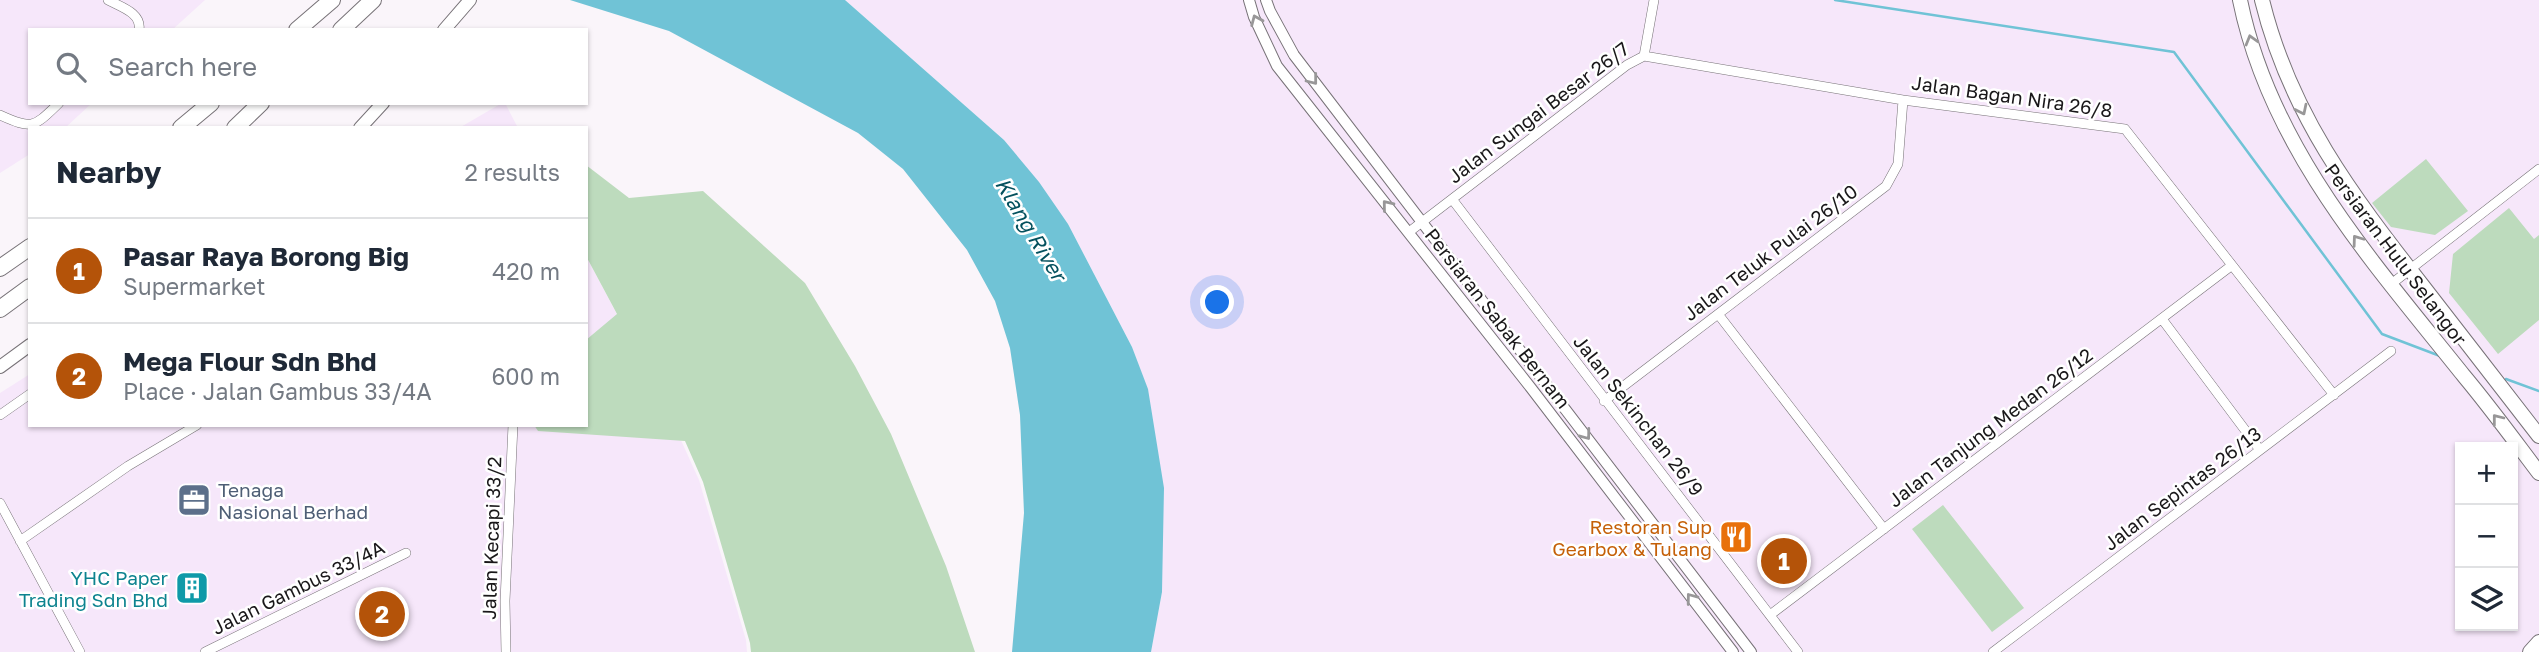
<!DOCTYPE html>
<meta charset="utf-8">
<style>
body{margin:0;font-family:"Golos Text",sans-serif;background:#f2f2f3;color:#1f2937}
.controls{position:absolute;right:21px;bottom:21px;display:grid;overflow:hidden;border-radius:0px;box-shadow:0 2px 5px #0004}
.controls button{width:63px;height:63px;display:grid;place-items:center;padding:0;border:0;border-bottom:2px solid #e0e1e3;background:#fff;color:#1f2937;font:35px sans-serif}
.you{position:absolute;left:1218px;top:303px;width:24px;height:24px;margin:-18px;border:5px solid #fff;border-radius:50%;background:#1a73e8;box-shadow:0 0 0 10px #1a73e833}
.badge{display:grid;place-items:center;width:46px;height:46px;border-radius:50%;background:#b45309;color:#fff;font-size:23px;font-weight:700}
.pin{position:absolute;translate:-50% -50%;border:4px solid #fff;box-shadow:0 2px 7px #0006}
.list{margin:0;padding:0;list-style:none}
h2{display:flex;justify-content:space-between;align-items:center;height:91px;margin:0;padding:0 28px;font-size:30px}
h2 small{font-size:23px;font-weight:400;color:#747a83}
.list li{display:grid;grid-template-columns:46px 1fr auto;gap:21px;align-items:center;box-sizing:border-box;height:105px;padding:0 28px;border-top:2px solid #e0e1e3}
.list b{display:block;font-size:26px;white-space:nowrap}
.list p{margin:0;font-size:23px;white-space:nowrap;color:#747a83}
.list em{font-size:23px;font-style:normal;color:#747a83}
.icon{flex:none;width:38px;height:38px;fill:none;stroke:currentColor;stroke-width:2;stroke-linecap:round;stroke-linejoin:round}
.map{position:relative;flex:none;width:2539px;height:652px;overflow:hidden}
.search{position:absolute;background:#fff;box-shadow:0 2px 5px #0004;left:28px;top:28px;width:560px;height:77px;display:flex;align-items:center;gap:18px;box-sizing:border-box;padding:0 24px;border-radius:0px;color:#747a83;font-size:26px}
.panel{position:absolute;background:#fff;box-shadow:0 2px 5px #0004;left:28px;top:126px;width:560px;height:301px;border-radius:0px}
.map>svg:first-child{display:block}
.industrial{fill:#f6e7fa;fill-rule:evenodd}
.green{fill:#bddbbd}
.water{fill:#70c3d6}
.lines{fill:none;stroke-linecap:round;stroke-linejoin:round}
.stream{stroke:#70c3d6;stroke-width:2.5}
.minor-casing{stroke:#777277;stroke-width:10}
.tertiary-casing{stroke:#777277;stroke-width:12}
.secondary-casing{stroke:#777277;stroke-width:14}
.primary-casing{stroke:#777277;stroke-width:16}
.motorway-casing{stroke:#777277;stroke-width:18}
.minor{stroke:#fff;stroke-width:9}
.tertiary{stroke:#fff;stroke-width:10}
.secondary{stroke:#fff;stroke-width:12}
.primary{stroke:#fff;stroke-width:14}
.motorway{stroke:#fff;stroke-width:16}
.oneway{stroke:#989798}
.labels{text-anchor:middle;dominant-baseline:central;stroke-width:5;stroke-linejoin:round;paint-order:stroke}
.street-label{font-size:19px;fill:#191719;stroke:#fff}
.service-label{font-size:19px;fill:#4e5e75;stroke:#fff;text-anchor:start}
.food-label{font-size:19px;fill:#c56008;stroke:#fff;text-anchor:end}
.culture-label{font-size:19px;fill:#0d838f;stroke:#fff;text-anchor:end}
.water-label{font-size:21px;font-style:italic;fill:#04515e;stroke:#fff}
</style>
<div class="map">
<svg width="2539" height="652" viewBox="0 0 2539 652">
<rect width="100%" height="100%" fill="#faf5fa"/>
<path class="industrial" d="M0,0H205L172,30H30V103H92L65,128H30V154L0,173Z
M845,0H2539V652H1151L1162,592L1148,390L1132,347L1068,224L1004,140ZM2460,447H2513V626H2460Z
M502,103H505L518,128H459Z
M586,256L665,405L699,480L746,640L747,652H0V393L30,374V425H586Z"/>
<path class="green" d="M2426,159L2468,211L2435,235L2391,227L2372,203Z
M586,165L629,198L703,191L805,283L855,366L891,434L946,566L975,652H751L750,643L703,482L685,441L538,431L534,425H586V340L617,314L586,256Z
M2509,208L2534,239L2539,235V320L2498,354L2449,293L2453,254Z
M1943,505L2024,608L1992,632L1912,529Z"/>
<path class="water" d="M570,0H845L1004,140L1039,182L1068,224L1132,347L1148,389L1164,488L1162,592L1151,652H1012L1024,513L1020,415L1010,348L995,301L967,250L903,169L858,133L669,31Z"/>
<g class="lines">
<path class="stream" d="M1835,0L2174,52L2382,334L2440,356
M2506,379L2539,391"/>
<defs>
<path id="minor" d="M108,0C121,7 142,13 139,30
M1644,56L1903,100L2125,129L2334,395
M0,115C33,130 34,127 59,103
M1452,199L1798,652
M1409,232L1627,65L1644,56L1654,0
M2390,285L2539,169
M1718,314L1884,529
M2162,319L2260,450
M1604,401L1886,186L1898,164L1903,100
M0,415L30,394
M0,503L80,652
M20,541L128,466L197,425
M1770,615L2231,266
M205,652L406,553
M506,652L505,601L513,425
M1993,652L2391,351"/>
<path id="tertiary" d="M1249,0L1254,17L1277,66L1531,388L1733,652
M1266,0L1270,11L1294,55L1751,652"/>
<path id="secondary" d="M444,30L470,0
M360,128L383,103
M0,367L30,345"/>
<path id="primary" d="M2240,0C2270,148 2373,262 2464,376C2490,407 2514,440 2539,473
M2262,0C2290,114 2351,194 2422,285C2461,335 2500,386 2539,436
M2530,652L2539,642"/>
<path id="motorway" d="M297,30L332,0
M341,30L373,0
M181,128L211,103
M235,128L261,103
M0,268L30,247
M0,309L30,287"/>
</defs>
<use href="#minor" class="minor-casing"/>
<use href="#tertiary" class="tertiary-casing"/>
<use href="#secondary" class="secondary-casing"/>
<use href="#primary" class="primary-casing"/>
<use href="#motorway" class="motorway-casing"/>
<use href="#minor" class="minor"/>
<use href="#tertiary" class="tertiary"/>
<use href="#secondary" class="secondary"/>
<use href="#primary" class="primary"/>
<use href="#motorway" class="motorway"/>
</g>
<defs><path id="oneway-chevron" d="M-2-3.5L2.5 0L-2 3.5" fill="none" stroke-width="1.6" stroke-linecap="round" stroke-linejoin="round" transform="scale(1.75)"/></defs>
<g class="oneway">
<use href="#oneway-chevron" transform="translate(1256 20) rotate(-113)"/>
<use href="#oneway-chevron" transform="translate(2251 40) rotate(-106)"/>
<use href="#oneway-chevron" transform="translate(1313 80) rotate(52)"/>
<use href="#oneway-chevron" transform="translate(2302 110) rotate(64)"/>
<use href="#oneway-chevron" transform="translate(1387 205) rotate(-129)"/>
<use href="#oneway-chevron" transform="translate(2357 240) rotate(-126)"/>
<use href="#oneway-chevron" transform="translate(2497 419) rotate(-128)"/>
<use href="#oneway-chevron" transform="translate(1586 435) rotate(53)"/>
<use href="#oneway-chevron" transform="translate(1691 598) rotate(-127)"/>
</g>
<defs>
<symbol id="office-square" viewBox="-11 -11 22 22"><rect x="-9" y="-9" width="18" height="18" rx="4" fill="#5c6f8a" stroke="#fff"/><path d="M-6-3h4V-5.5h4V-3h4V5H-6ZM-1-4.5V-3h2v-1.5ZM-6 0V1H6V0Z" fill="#fff"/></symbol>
<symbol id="restaurant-square" viewBox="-11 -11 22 22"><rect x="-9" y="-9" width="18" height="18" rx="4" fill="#e8710a" stroke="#fff"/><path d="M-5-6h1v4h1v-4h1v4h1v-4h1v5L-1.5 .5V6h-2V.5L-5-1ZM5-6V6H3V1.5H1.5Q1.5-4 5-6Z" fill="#fff"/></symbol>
<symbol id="building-square" viewBox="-11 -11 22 22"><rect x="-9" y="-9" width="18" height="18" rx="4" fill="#0f9aa8" stroke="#fff"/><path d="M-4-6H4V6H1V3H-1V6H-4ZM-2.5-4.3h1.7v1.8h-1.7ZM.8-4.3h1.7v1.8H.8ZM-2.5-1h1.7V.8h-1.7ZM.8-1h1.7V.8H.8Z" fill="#fff"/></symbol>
</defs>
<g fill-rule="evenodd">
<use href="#office-square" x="175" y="481" width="38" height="38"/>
<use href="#restaurant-square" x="1717" y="518" width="38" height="38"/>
<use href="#building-square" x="173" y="569" width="38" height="38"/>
</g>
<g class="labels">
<g class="street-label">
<text transform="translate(2012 96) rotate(8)">Jalan Bagan Nira 26/8</text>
<text transform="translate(1538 112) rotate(-37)">Jalan Sungai Besar 26/7</text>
<text transform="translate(1770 252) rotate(-37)">Jalan Teluk Pulai 26/10</text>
<text transform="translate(2396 254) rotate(53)">Persiaran Hulu Selangor</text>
<text transform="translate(1498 318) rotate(52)">Persiaran Sabak Bernam</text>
<text transform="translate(1639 415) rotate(52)">Jalan Sekinchan 26/9</text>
<text transform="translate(1990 427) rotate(-37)">Jalan Tanjung Medan 26/12</text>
<text transform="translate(2182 488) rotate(-37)">Jalan Sepintas 26/13</text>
<text transform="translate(491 538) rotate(-88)">Jalan Kecapi 33/2</text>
<text transform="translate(298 587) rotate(-26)">Jalan Gambus 33/4A</text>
</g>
<g class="service-label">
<text x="218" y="489">Tenaga<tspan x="218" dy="22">Nasional Berhad</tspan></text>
</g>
<g class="food-label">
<text x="1712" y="526">Restoran Sup<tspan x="1712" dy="22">Gearbox &amp; Tulang</tspan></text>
</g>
<g class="culture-label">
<text x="168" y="577">YHC Paper<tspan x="168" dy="22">Trading Sdn Bhd</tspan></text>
</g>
<g class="water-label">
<text transform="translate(1031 229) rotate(59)">Klang River</text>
</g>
</g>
</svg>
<div class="controls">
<button>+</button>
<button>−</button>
<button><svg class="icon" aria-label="layers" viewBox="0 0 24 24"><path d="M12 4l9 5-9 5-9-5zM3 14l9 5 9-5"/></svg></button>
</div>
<div class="you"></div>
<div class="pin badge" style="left:1784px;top:561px">1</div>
<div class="pin badge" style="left:382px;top:614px">2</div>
<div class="search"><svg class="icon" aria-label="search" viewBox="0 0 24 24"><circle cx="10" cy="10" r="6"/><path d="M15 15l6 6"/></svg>Search here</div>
<section class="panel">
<h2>Nearby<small>2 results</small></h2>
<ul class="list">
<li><span class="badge">1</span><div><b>Pasar Raya Borong Big</b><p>Supermarket</p></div><em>420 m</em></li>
<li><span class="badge">2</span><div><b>Mega Flour Sdn Bhd</b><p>Place · Jalan Gambus 33/4A</p></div><em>600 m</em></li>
</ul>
</section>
</div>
